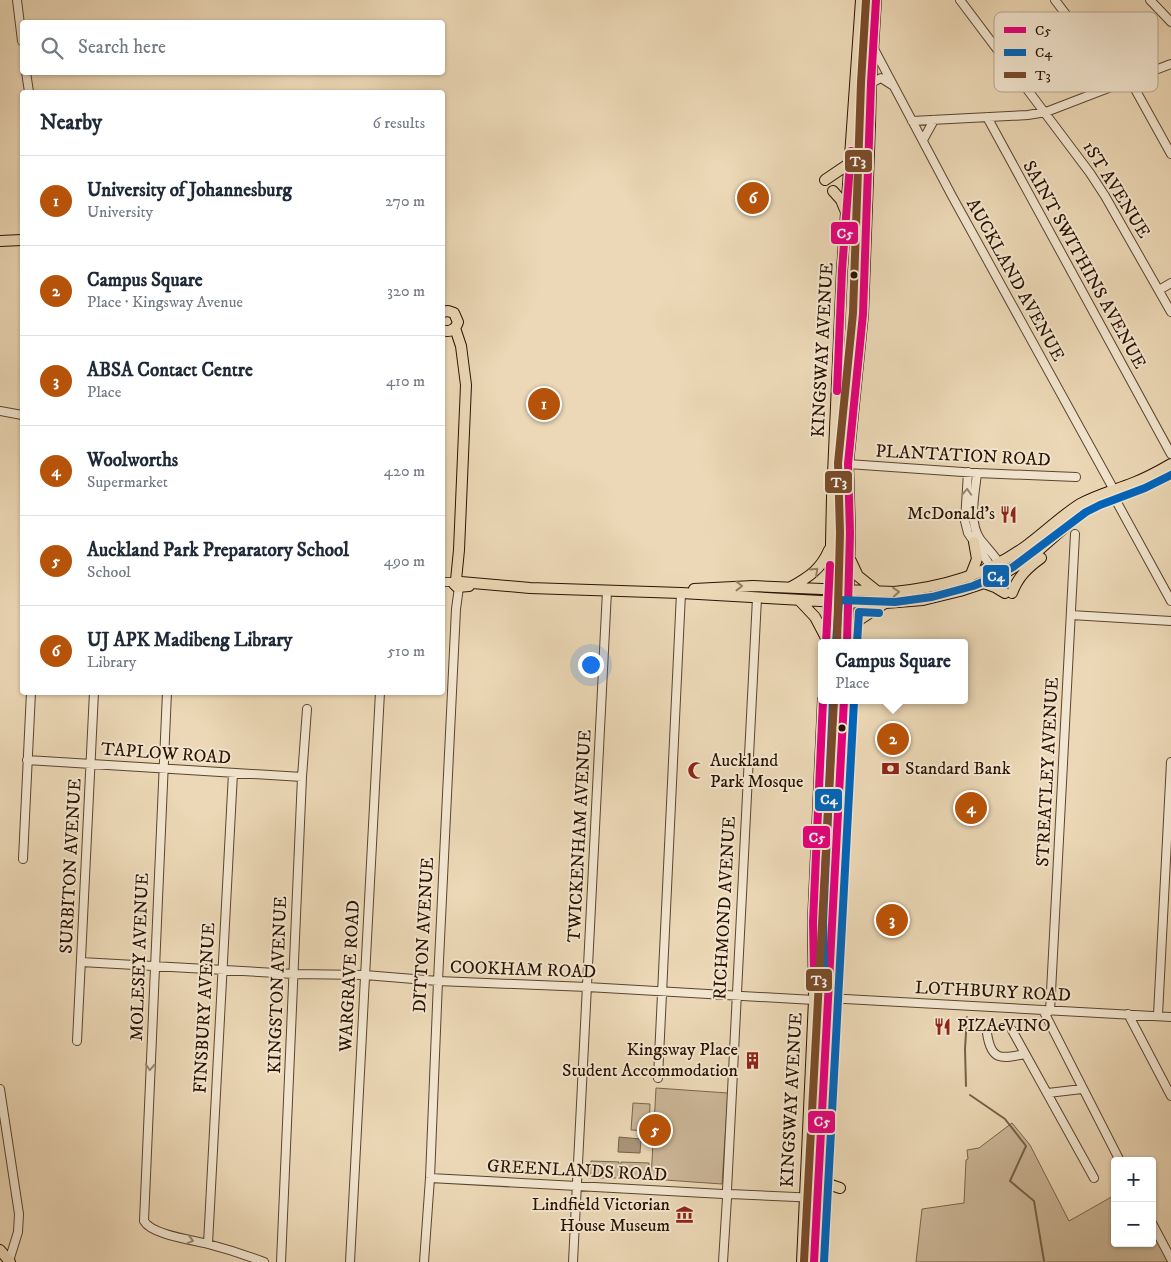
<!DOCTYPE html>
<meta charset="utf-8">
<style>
body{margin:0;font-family:"IM FELL DW Pica",serif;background:#f2f2f3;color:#1f2937}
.controls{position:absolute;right:15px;bottom:15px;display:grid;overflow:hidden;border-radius:5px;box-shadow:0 1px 4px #0004}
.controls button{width:45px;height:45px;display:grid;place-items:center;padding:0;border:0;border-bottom:1px solid #e0e1e3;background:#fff;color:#1f2937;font:25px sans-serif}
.you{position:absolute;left:590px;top:664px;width:18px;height:18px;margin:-12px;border:4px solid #fff;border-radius:50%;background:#1a73e8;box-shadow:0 0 0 8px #1a73e833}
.badge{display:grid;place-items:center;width:32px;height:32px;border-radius:50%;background:#b45309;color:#fff;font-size:16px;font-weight:700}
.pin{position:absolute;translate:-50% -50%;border:2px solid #fff;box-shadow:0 1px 5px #0006}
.popup{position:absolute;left:818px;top:639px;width:150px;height:65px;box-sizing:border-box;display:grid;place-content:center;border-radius:5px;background:#fff;filter:drop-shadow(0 1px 4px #0005);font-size:16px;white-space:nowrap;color:#747a83}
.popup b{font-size:19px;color:#1f2937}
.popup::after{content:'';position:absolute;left:50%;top:100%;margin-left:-10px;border:10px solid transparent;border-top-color:#fff}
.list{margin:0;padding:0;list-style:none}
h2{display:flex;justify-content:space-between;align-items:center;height:65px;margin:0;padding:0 20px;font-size:21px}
h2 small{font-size:16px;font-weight:400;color:#747a83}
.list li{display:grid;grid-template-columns:32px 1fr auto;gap:15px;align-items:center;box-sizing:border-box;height:90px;padding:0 20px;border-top:1px solid #e0e1e3}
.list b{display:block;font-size:19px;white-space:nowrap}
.list p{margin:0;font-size:16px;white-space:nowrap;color:#747a83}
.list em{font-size:16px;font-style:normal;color:#747a83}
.icon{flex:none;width:28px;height:28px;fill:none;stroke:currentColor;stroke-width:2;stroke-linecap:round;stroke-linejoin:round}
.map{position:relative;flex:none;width:1171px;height:1262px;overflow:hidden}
.search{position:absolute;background:#fff;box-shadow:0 1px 4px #0004;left:20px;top:20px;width:425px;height:55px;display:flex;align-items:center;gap:12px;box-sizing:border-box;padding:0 18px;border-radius:5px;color:#747a83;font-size:19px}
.panel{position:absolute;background:#fff;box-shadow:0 1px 4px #0004;left:20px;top:90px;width:425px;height:605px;border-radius:5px}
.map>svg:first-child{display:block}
.green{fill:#cbb697;stroke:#7a644c}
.water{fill:#aa9579;stroke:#766149}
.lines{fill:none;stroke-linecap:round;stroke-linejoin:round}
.stream{stroke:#766149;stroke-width:2}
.minor-casing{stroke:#5a442f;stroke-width:10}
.major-casing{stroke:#291202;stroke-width:12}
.minor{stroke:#f3e6d0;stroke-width:8}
.major{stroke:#ecd8b6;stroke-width:10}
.bus-1-casing{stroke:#f3e6d0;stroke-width:11}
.bus-2-casing{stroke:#f3e6d0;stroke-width:11}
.bus-3-casing{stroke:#f3e6d0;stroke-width:11}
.bus-1{stroke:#e5007d;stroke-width:8}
.bus-2{stroke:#0065bd;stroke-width:8}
.bus-3{stroke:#7a4b2a;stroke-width:8}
.oneway{stroke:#988773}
.oneway2{stroke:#947f65}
.bus-dot{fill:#291202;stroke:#f3e6d0;stroke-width:2}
.labels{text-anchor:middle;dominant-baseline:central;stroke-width:4;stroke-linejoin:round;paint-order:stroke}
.street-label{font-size:18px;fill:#291202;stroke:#f3e6d0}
.poi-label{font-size:18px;fill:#291202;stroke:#f3e6d0;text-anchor:end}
.key{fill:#f3e6d0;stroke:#b6a692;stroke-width:1}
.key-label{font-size:14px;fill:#291202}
.line-badge{stroke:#f3e6d0;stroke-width:2}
.badge-label{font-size:14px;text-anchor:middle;font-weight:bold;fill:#fff}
</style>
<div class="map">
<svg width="1171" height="1262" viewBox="0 0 1171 1262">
<rect width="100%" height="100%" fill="#ecd8b6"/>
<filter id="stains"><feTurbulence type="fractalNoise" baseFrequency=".004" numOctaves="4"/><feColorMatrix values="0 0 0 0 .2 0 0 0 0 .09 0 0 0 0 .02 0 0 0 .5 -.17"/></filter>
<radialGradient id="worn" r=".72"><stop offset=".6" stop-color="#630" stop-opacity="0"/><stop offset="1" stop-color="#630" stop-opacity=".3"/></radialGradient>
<path class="green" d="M656,1088L728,1093L722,1184L651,1179Z
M633,1103L650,1104L649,1131L631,1130Z
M1012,1123L1030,1145L1069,1221L1115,1195V1243H1152V1223L1171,1262H916L922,1209L964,1203L966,1160L968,1159L967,1150L979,1148Z
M591,1161L619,1162V1178H590Z
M621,1162L649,1163V1180L620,1179Z"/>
<path class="water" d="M619,1137L641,1139L640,1153L618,1152Z"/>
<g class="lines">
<path class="stream" d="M966,1086L965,1049L967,1017
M970,1095L1005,1119L1026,1146L1010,1181L1034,1201L1044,1261"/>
<defs>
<path id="minor" d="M17,0L22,41
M960,0L1090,173L1105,196L1171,312
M1055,0L1090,46L1130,80L1171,154
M1150,0L1171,22
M873,47L952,196L1114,490
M26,72L29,92
M871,83L881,78L892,85
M987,117L1171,454
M912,121L1028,115L1046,112L1171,64
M923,140L934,120
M1159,290L1171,283
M0,411L22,415
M848,464L977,473L1076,477
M968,472L965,521L968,533L998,577
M977,473C975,494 968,521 980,539C987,548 996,557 1002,567
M1114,497L1171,601
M442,582H455
M1071,615L1171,621
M167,692L144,1221C152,1235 193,1240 208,1244C227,1249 246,1255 264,1262
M27,760L302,777
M23,859L31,692
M81,962L294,974L365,975L438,981L587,987L814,1000L827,998L1171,1017
M1043,1010L1120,1161
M1050,1011L1075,534
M1128,1014L1171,1096
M1158,1015L1171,762
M1012,1030L1094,1178
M987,1033C991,1061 1001,1059 1025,1054
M77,1041L94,692
M658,1078L681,593
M0,1089L19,1214L18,1232L9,1261
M1048,1093L1082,1089
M430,1178L723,1194
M727,1190L757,598
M730,1194L818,1198
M1152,1223L1171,1259
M208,1244L233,773
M281,1262L302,777L307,709
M350,1262L380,692
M424,1262L430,1178L438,981L456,609L459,587
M573,1262L607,591
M723,1262L727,1198"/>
<path id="major" d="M825,180L850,163
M833,191L841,200L846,212
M0,241L22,240
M442,312L448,311L454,313L458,322C456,329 450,333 442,330
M455,328L461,346L466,385L459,550L456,580L454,584L457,587L469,586
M851,561L858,576L878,592
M970,577L977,559L974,542
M461,582L530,588L681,593L838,602L886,603L923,600L960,591L984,583L1005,573L1031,557L1072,521L1090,508L1114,497L1140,489L1171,474
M984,583L995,587L1005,593
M791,587C809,577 821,569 829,550
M694,589L753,586L894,592C943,587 986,575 1026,546C1044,533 1061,516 1080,504C1097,495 1115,490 1133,483C1146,478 1159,471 1171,464
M1012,593C1018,577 1027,568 1041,558
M799,600L815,617L826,638
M847,635L859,620L885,603
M826,643L830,590L832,497L842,270L861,0
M847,643L850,533L848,464L863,314L870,124L871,83L876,0
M819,1171L831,1185L840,1188
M0,1250L10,1262
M802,1262L814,1000L813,922L823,700
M814,1262L844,700"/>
</defs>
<use href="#minor" class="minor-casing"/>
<use href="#major" class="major-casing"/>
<use href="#minor" class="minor"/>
<use href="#major" class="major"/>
<defs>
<path id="bus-1" d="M837,391L842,270L851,151
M826,643L830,565
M847,643L850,533L848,464L863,314L871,83L876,0
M814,974L813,922L823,700
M814,1262L844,700"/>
<path id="bus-2" d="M836,643L839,600L895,602L932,597L973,586L997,576L1013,567L1086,512L1100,505L1145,488L1171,475
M857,643L859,612L879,613
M824,974L823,922L833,700
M824,1262L854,701"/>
<path id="bus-3" d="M837,643L840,533L838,463L853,313L861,83L866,0
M804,1261L834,700"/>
</defs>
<use href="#bus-1" class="bus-1-casing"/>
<use href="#bus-2" class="bus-2-casing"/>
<use href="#bus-3" class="bus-3-casing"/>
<use href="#bus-1" class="bus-1"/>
<use href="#bus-2" class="bus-2"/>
<use href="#bus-3" class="bus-3"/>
</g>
<defs><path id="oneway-chevron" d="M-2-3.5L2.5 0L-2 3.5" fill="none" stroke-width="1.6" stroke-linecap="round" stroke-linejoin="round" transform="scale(1.25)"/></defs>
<g class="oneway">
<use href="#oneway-chevron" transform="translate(967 492) rotate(-87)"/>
<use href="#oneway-chevron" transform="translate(150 1067) rotate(93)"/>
<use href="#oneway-chevron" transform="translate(190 1240) rotate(15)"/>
</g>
<g class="oneway2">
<use href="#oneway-chevron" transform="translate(815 571) rotate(-43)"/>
<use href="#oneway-chevron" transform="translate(739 586)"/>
<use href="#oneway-chevron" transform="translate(896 592) rotate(-4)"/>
</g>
<defs>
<symbol id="restaurant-bare" viewBox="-9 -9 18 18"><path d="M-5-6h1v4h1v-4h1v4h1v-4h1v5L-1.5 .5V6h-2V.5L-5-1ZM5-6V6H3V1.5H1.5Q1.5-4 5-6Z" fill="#8f2418" stroke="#f3e6d0" stroke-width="2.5" paint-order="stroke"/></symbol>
<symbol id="bank-bare" viewBox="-9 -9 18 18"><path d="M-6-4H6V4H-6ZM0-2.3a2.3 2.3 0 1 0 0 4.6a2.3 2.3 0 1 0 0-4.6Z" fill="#8f2418" stroke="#f3e6d0" stroke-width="2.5" paint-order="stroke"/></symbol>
<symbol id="mosque-bare" viewBox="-9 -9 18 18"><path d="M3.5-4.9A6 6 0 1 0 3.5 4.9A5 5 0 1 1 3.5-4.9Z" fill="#8f2418" stroke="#f3e6d0" stroke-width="2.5" paint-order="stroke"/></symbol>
<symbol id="building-bare" viewBox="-9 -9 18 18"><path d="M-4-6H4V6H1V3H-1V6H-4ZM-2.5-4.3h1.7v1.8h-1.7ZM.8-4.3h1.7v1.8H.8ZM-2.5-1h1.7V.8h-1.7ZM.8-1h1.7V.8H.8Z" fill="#8f2418" stroke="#f3e6d0" stroke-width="2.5" paint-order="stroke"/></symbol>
<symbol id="museum-bare" viewBox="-9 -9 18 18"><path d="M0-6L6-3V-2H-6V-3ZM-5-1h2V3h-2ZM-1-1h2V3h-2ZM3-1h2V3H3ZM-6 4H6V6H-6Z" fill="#8f2418" stroke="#f3e6d0" stroke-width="2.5" paint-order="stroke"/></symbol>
</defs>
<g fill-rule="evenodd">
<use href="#restaurant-bare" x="996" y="502" width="25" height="25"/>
<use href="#bank-bare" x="878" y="756" width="25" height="25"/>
<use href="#mosque-bare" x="684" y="758" width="25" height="25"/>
<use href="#restaurant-bare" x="930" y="1014" width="25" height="25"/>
<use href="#building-bare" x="740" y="1048" width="25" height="25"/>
<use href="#museum-bare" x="672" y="1202" width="25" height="25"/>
</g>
<g class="bus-dot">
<circle cx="854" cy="275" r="4.5"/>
<circle cx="842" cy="728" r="4.5"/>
</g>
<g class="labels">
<g class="street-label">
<text transform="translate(1116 190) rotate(58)">1ST AVENUE</text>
<text transform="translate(1084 265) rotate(61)">SAINT SWITHINS AVENUE</text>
<text transform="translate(1015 280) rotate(61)">AUCKLAND AVENUE</text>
<text transform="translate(823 350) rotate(-87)">KINGSWAY AVENUE</text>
<text transform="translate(963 456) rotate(3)">PLANTATION ROAD</text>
<text transform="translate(166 754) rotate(4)">TAPLOW ROAD</text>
<text transform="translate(1048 772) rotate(-87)">STREATLEY AVENUE</text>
<text transform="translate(580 836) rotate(-87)">TWICKENHAM AVENUE</text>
<text transform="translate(71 866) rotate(-87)">SURBITON AVENUE</text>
<text transform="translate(725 908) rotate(-87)">RICHMOND AVENUE</text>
<text transform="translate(424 935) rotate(-87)">DITTON AVENUE</text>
<text transform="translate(140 957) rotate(-88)">MOLESEY AVENUE</text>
<text transform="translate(523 970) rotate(2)">COOKHAM ROAD</text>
<text transform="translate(350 976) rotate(-87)">WARGRAVE ROAD</text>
<text transform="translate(278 985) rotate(-88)">KINGSTON AVENUE</text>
<text transform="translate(993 992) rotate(3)">LOTHBURY ROAD</text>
<text transform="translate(205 1008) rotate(-87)">FINSBURY AVENUE</text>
<text transform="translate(792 1100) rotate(-87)">KINGSWAY AVENUE</text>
<text transform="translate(577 1171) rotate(3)">GREENLANDS ROAD</text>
</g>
<g class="poi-label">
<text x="995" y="514">McDonald's</text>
<text x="710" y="761" text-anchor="start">Auckland<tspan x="710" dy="21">Park Mosque</tspan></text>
<text x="905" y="769" text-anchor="start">Standard Bank</text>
<text x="957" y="1026" text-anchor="start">PIZAeVINO</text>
<text x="738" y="1050">Kingsway Place<tspan x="738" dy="21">Student Accommodation</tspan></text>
<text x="670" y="1205">Lindfield Victorian<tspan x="670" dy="21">House Museum</tspan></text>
</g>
</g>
<rect x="994" y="12" width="164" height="80" rx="8" class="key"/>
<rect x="1004" y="27" width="22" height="6" fill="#e5007d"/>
<rect x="1004" y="49" width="22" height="7" fill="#0065bd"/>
<rect x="1004" y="72" width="22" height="6" fill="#7a4b2a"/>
<g class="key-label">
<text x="1035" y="35">C5</text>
<text x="1035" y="57">C4</text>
<text x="1035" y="80">T3</text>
</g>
<g class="line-badge">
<rect x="844" y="149" width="29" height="24" rx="5" fill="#7a4b2a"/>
<rect x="830" y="221" width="29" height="24" rx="5" fill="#e5007d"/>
<rect x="824" y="470" width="29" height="24" rx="5" fill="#7a4b2a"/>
<rect x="982" y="564" width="28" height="24" rx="5" fill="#0065bd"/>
<rect x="814" y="788" width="29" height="24" rx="5" fill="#0065bd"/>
<rect x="802" y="825" width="29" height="24" rx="5" fill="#e5007d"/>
<rect x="805" y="968" width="28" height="24" rx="5" fill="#7a4b2a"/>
<rect x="807" y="1110" width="29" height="24" rx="5" fill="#e5007d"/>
</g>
<g class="badge-label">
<text x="858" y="166">T3</text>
<text x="845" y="238">C5</text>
<text x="839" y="487">T3</text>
<text x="996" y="581">C4</text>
<text x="829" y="804">C4</text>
<text x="817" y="842">C5</text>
<text x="819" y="985">T3</text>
<text x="822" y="1126">C5</text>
</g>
<rect width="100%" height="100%" filter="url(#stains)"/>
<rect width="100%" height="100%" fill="url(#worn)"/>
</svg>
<div class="controls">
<button>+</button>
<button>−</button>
</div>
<div class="you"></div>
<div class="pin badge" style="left:544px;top:404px">1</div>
<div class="pin badge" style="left:893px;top:739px">2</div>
<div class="popup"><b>Campus Square</b>Place</div>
<div class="pin badge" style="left:892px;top:920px">3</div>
<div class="pin badge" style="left:971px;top:808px">4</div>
<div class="pin badge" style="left:655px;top:1130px">5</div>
<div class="pin badge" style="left:753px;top:198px">6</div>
<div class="search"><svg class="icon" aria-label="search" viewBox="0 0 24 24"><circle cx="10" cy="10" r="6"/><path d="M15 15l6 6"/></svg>Search here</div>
<section class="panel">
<h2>Nearby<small>6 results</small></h2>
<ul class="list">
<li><span class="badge">1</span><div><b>University of Johannesburg</b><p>University</p></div><em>270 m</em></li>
<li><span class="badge">2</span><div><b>Campus Square</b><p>Place · Kingsway Avenue</p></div><em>320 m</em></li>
<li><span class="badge">3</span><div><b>ABSA Contact Centre</b><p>Place</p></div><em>410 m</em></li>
<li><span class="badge">4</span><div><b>Woolworths</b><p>Supermarket</p></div><em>420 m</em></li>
<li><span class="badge">5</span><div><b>Auckland Park Preparatory School</b><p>School</p></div><em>490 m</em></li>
<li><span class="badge">6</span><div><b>UJ APK Madibeng Library</b><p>Library</p></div><em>510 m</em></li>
</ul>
</section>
</div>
